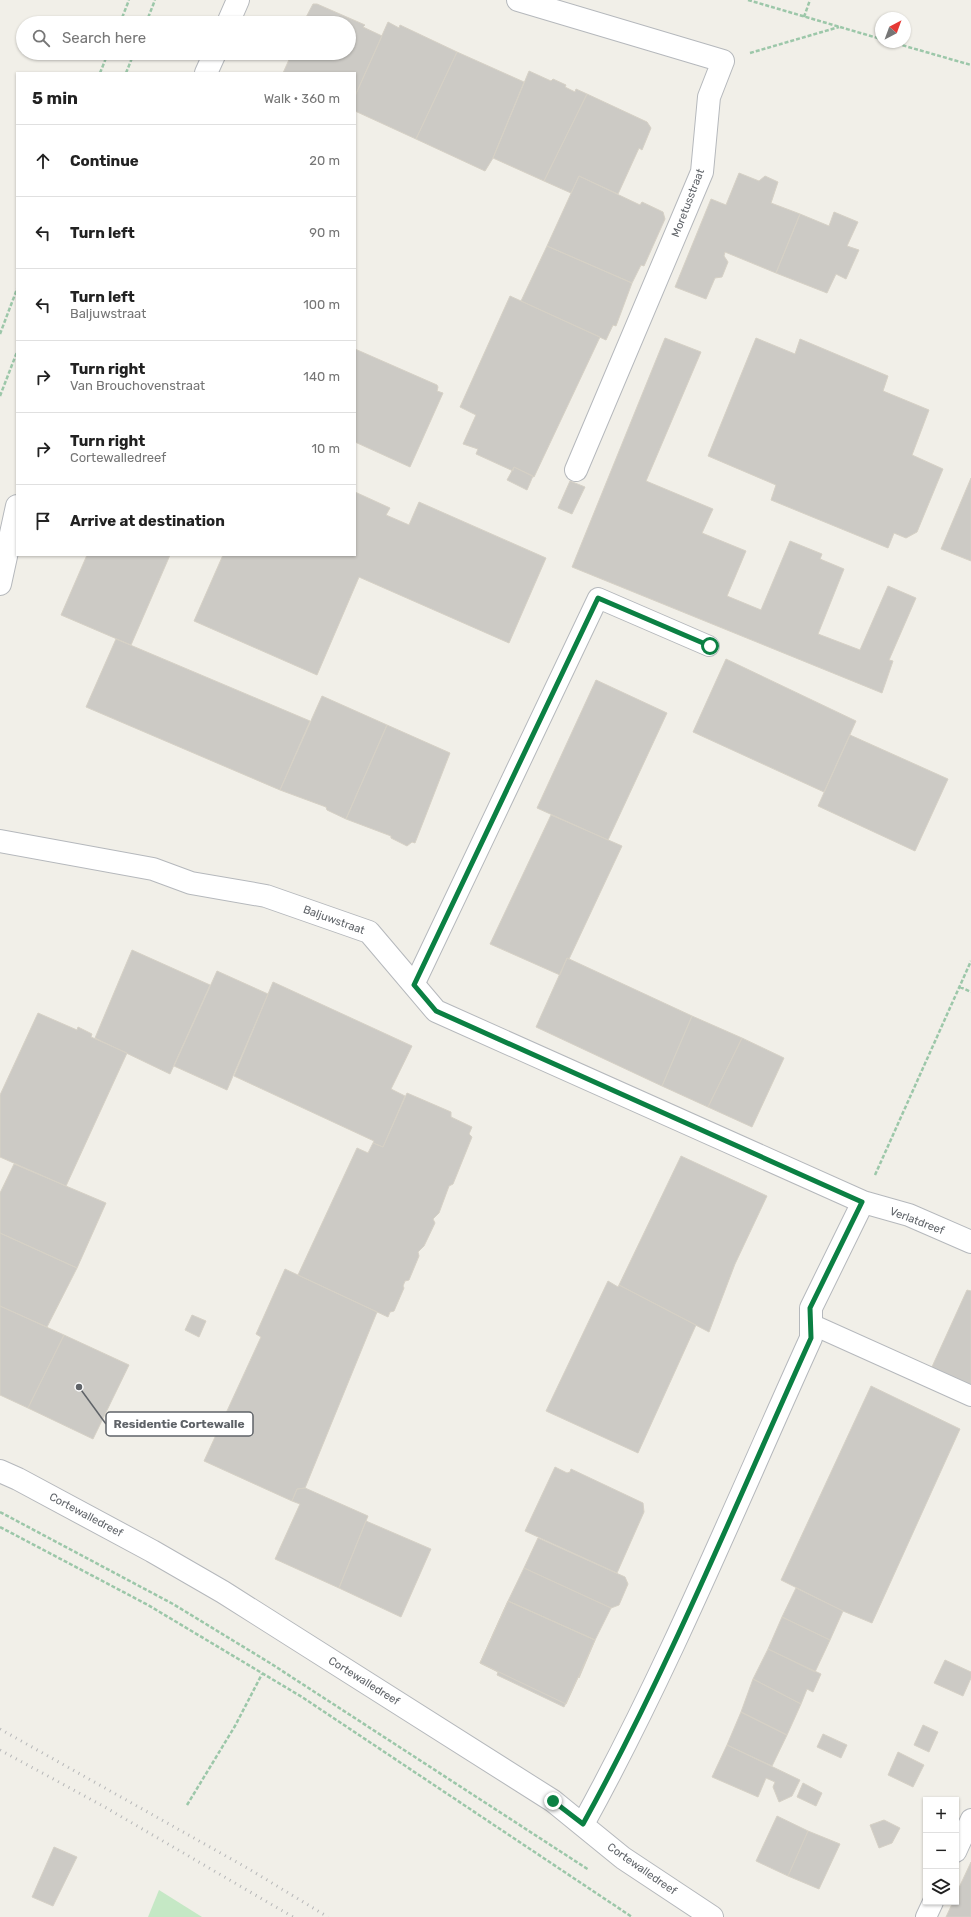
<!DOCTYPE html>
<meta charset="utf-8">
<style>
body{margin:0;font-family:Rubik,sans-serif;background:#f2f2f2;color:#222}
.controls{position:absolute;right:12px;bottom:12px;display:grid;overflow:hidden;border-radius:0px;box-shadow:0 1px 3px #0004}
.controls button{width:36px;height:36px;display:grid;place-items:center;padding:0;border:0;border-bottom:1px solid #e0e0e0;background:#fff;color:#222;font:20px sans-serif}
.compass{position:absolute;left:875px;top:12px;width:36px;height:36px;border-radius:50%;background:#fff;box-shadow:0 1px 3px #0004;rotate:41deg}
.stop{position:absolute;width:12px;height:12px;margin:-9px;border:3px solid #0b8043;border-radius:50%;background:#fff}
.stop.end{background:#0b8043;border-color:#fff;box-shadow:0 1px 4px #0008}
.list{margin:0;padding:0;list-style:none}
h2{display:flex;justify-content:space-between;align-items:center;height:52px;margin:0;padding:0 16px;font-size:17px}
h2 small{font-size:13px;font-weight:400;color:#767676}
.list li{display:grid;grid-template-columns:26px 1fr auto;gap:12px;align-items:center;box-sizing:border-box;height:72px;padding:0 16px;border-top:1px solid #e0e0e0}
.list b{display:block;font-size:15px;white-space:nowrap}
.list p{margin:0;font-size:13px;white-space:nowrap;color:#767676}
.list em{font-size:13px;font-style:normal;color:#767676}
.icon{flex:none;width:22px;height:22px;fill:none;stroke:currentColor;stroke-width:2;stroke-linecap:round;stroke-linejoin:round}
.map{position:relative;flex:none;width:971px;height:1917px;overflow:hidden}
.search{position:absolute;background:#fff;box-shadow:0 1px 3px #0004;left:16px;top:16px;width:340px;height:44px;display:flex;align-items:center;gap:10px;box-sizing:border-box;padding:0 14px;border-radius:22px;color:#767676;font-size:15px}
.panel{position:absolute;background:#fff;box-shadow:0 1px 3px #0004;left:16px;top:72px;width:340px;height:484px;border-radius:0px}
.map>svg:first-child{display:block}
.green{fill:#c5e8c5}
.building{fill:#cccac5;stroke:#d6d1c6}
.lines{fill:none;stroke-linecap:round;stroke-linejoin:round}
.service-casing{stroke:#b5b8bc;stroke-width:22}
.minor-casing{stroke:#b5b8bc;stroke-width:24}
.path{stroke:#9cc7a9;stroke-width:2.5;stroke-dasharray:4 2;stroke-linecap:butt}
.service{stroke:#fff;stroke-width:20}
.minor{stroke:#fff;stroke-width:22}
.rail{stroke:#b6b7b8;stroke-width:3;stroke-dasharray:1 5;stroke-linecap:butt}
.route{stroke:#0b8043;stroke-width:5}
.labels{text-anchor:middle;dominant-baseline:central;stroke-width:3.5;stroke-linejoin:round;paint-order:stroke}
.street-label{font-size:11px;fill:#5f6368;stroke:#fff}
.leader{fill:none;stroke:#5f6368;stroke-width:1.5}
.callout-dot{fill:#5f6368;stroke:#fff;stroke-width:1.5}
.callout{fill:#fff;stroke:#5f6368;stroke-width:1.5}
.callout-label{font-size:12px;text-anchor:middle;font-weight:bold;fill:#5f6368}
</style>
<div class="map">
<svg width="971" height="1917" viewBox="0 0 971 1917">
<rect width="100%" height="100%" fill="#f1efe8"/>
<path class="green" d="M159,1890L202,1917H148Z"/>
<path class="building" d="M313,4H317L365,25L363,27L382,36L355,96V73H283L292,53H349V23H303Z
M388,22L399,28L400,25L457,52L416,139L355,111V96Z
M457,52L524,82L493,158L485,171L416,139Z
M529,71L551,81L553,79L566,85L565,87L575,92L576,89L587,94L544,181L493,158Z
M587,94L647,122L651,128L642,150L639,148L618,194L579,176L571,193L544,181Z
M739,173L759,181L765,176L778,182L771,203L800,214L776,273L725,252L724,256L728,262L722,277L715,278L706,299L675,287L711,199L726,205Z
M579,176L640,205L642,202L663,212L665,219L644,266L641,265L632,283L547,246Z
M834,212L858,222L847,246L859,250L846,279L836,274L827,293L776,273L800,214L829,226Z
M547,246L632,283L616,326L613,325L606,340L521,301Z
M510,296L600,337L534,477L514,467L513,471L511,470L476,454L478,449L463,444L476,415L460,407Z
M665,338L701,352L646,481L713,509L702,533L746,551L727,596L761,610L790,541L822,554L820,559L844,569L818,634L860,650L888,586L916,598L889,660L893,661L882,693L572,567Z
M756,338L795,354L800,339L888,376L883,391L929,410L912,455L943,469L917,532L906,538L894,533L888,548L771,500L776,485L708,456Z
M355,349L437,385L438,387L437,391L443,393L410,467L355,442Z
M514,467L533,476L527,490L507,480Z
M971,478V561L941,549Z
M570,481L585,487L572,514L558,508Z
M355,492L390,508L386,515L409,525L419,502L546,558L509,643L359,577L317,675L194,621L223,555H355Z
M87,555H170L131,645L61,615Z
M116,639L310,721L280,790L86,707Z
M726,659L856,721L824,792L693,732Z
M596,680L667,713L608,840L537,808Z
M322,696L387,725L346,819L327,810L326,807L280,790Z
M387,725L450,753L415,843L412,842L407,846L391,838V836L346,819Z
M850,735L948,779L915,851L818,806Z
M551,815L622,846L569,959L567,958L560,975L490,944Z
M132,950L210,985L170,1074L95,1038Z
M567,958L692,1016L662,1086L536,1027Z
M217,971L268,994L227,1090L174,1066Z
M273,982L412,1046L391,1089L405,1096L383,1147L373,1143L374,1141L234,1076Z
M38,1013L77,1030L78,1027L92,1034L91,1037L127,1053L66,1186L0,1157V1095Z
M692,1016L742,1038L708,1107L662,1086Z
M742,1038L784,1058L752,1127L708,1107Z
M407,1093L451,1112V1117L472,1127L469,1134L472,1137L453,1184L449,1186L439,1213L433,1219L435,1223L424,1246L418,1252L419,1256L409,1280L405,1281L403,1286L404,1288L394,1311L390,1312L388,1317L298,1275L357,1148L368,1153L373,1143L383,1147Z
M681,1156L767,1196L735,1264L709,1332L619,1285Z
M14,1164L106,1203L77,1268L0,1233V1193Z
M0,1233L77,1268L47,1327L0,1306Z
M285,1269L377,1312L305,1488L297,1489L292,1501L204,1461L261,1337L256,1334Z
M608,1281L618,1287L619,1285L696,1325L638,1453L546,1411Z
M967,1290L971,1291V1387L931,1369Z
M0,1306L64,1335L28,1408L0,1395Z
M192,1315L206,1321L199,1337L185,1330Z
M64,1335L129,1365L93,1439L28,1408Z
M871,1386L960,1429L872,1623L843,1611L781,1580Z
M555,1467L567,1473L570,1472L571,1469L643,1503L644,1512L617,1573L525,1531Z
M305,1488L368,1516L339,1588L275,1559L300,1504L292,1501L297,1489Z
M366,1521L431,1549L401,1617L339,1588Z
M538,1538L625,1577L628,1584L619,1605L611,1608L524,1568Z
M524,1568L611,1608L595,1640L508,1601Z
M796,1588L843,1611L830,1640L782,1617Z
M508,1601L595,1640L579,1678L578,1677L564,1707L497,1675L498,1672L480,1663Z
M508,1601L595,1640L566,1704L480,1663Z
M782,1617L830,1640L815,1672L768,1649Z
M768,1649L821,1674L813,1692L807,1689L801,1704L753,1679Z
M945,1660L971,1672V1678L963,1696L934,1683Z
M753,1679L801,1704L787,1735L741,1712Z
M741,1712L787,1735L772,1766L727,1745Z
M923,1725L938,1732L929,1752L914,1745Z
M823,1734L847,1745L841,1758L817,1747Z
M727,1745L800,1780L792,1796L779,1802L773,1787L775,1782L766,1778L758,1797L712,1777Z
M898,1752L924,1765L913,1787L888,1775Z
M803,1783L822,1793L816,1806L797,1797Z
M777,1816L808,1831L788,1876L756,1861Z
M884,1820L900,1828L892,1843L879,1848L870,1825Z
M808,1831L840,1844L819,1889L788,1876Z
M54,1847L77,1857L53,1906L32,1897Z
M971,1862V1917H946L953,1902H956V1894Z"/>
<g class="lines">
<defs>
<path id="service" d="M414,985L598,598L709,646
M811,1324L971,1396
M956,1852L971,1819
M926,1917L933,1902"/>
<path id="minor" d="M518,0L723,61L709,97L702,172L576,470
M228,23L238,0
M206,73L215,53
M0,584L17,506
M0,841L153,869L191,883L266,896L369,932L436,1011L863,1202L909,1215L971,1242
M0,1471L18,1479L152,1551L223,1592L553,1801L623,1858L712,1917
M583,1824C669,1668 737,1501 811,1338V1308L863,1202"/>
</defs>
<use href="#service" class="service-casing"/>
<use href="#minor" class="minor-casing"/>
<path class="path" d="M748,0L881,39
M804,17L810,0
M120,23L129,0
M146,23L155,0
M891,42L971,65
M750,53L839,27
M100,73L108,53
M126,73L134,53
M0,334L17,289
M0,396L17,352
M960,987L971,992
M875,1175L971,961
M0,1512L173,1604L270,1663L589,1870
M0,1527L148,1605L302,1697L632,1917
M187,1805L235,1726L262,1674"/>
<use href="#service" class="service"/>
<use href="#minor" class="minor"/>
<path class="rail" d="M0,1729L249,1869L328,1917
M0,1750L103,1806L293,1917"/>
</g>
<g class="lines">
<path class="route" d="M553,1801L583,1824C669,1668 737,1501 811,1338L810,1308L862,1202L436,1011L414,985L598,598L710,646"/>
</g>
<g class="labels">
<g class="street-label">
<text transform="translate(688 203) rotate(-69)">Moretusstraat</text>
<text transform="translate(334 920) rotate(20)">Baljuwstraat</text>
<text transform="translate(917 1221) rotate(21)">Verlatdreef</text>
<text transform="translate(86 1515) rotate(28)">Cortewalledreef</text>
<text transform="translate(364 1681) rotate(32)">Cortewalledreef</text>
<text transform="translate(642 1869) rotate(35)">Cortewalledreef</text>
</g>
</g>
<path class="leader" d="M79 1387L106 1424"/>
<circle class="callout-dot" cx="79" cy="1387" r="4"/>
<rect class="callout" x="106" y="1412" width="147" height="24" rx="4"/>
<g class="callout-label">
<text x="179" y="1428">Residentie Cortewalle</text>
</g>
</svg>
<div class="controls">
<button>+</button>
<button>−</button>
<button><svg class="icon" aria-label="layers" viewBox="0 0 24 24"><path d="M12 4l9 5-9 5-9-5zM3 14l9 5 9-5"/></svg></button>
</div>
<svg class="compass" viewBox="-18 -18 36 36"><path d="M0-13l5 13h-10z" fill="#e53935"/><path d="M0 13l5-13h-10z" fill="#767676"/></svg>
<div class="stop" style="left:710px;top:646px"></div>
<div class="stop end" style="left:553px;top:1801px"></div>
<div class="search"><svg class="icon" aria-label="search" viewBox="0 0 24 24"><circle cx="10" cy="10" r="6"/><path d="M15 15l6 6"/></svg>Search here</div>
<section class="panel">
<h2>5 min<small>Walk · 360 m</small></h2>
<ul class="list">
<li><svg class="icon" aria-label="ahead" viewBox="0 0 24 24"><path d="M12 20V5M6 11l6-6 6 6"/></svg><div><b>Continue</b></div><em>20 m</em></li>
<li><svg class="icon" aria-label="left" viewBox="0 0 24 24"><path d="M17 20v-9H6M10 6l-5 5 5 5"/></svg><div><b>Turn left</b></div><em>90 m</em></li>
<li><svg class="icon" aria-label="left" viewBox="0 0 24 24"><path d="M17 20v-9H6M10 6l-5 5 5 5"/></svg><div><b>Turn left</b><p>Baljuwstraat</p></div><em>100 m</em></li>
<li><svg class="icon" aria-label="right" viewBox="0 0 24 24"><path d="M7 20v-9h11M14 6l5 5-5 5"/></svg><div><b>Turn right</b><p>Van Brouchovenstraat</p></div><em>140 m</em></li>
<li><svg class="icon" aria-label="right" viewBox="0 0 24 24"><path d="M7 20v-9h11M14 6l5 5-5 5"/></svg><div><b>Turn right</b><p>Cortewalledreef</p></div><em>10 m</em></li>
<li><svg class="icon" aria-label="arrive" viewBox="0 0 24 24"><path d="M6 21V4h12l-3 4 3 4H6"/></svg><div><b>Arrive at destination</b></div></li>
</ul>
</section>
</div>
